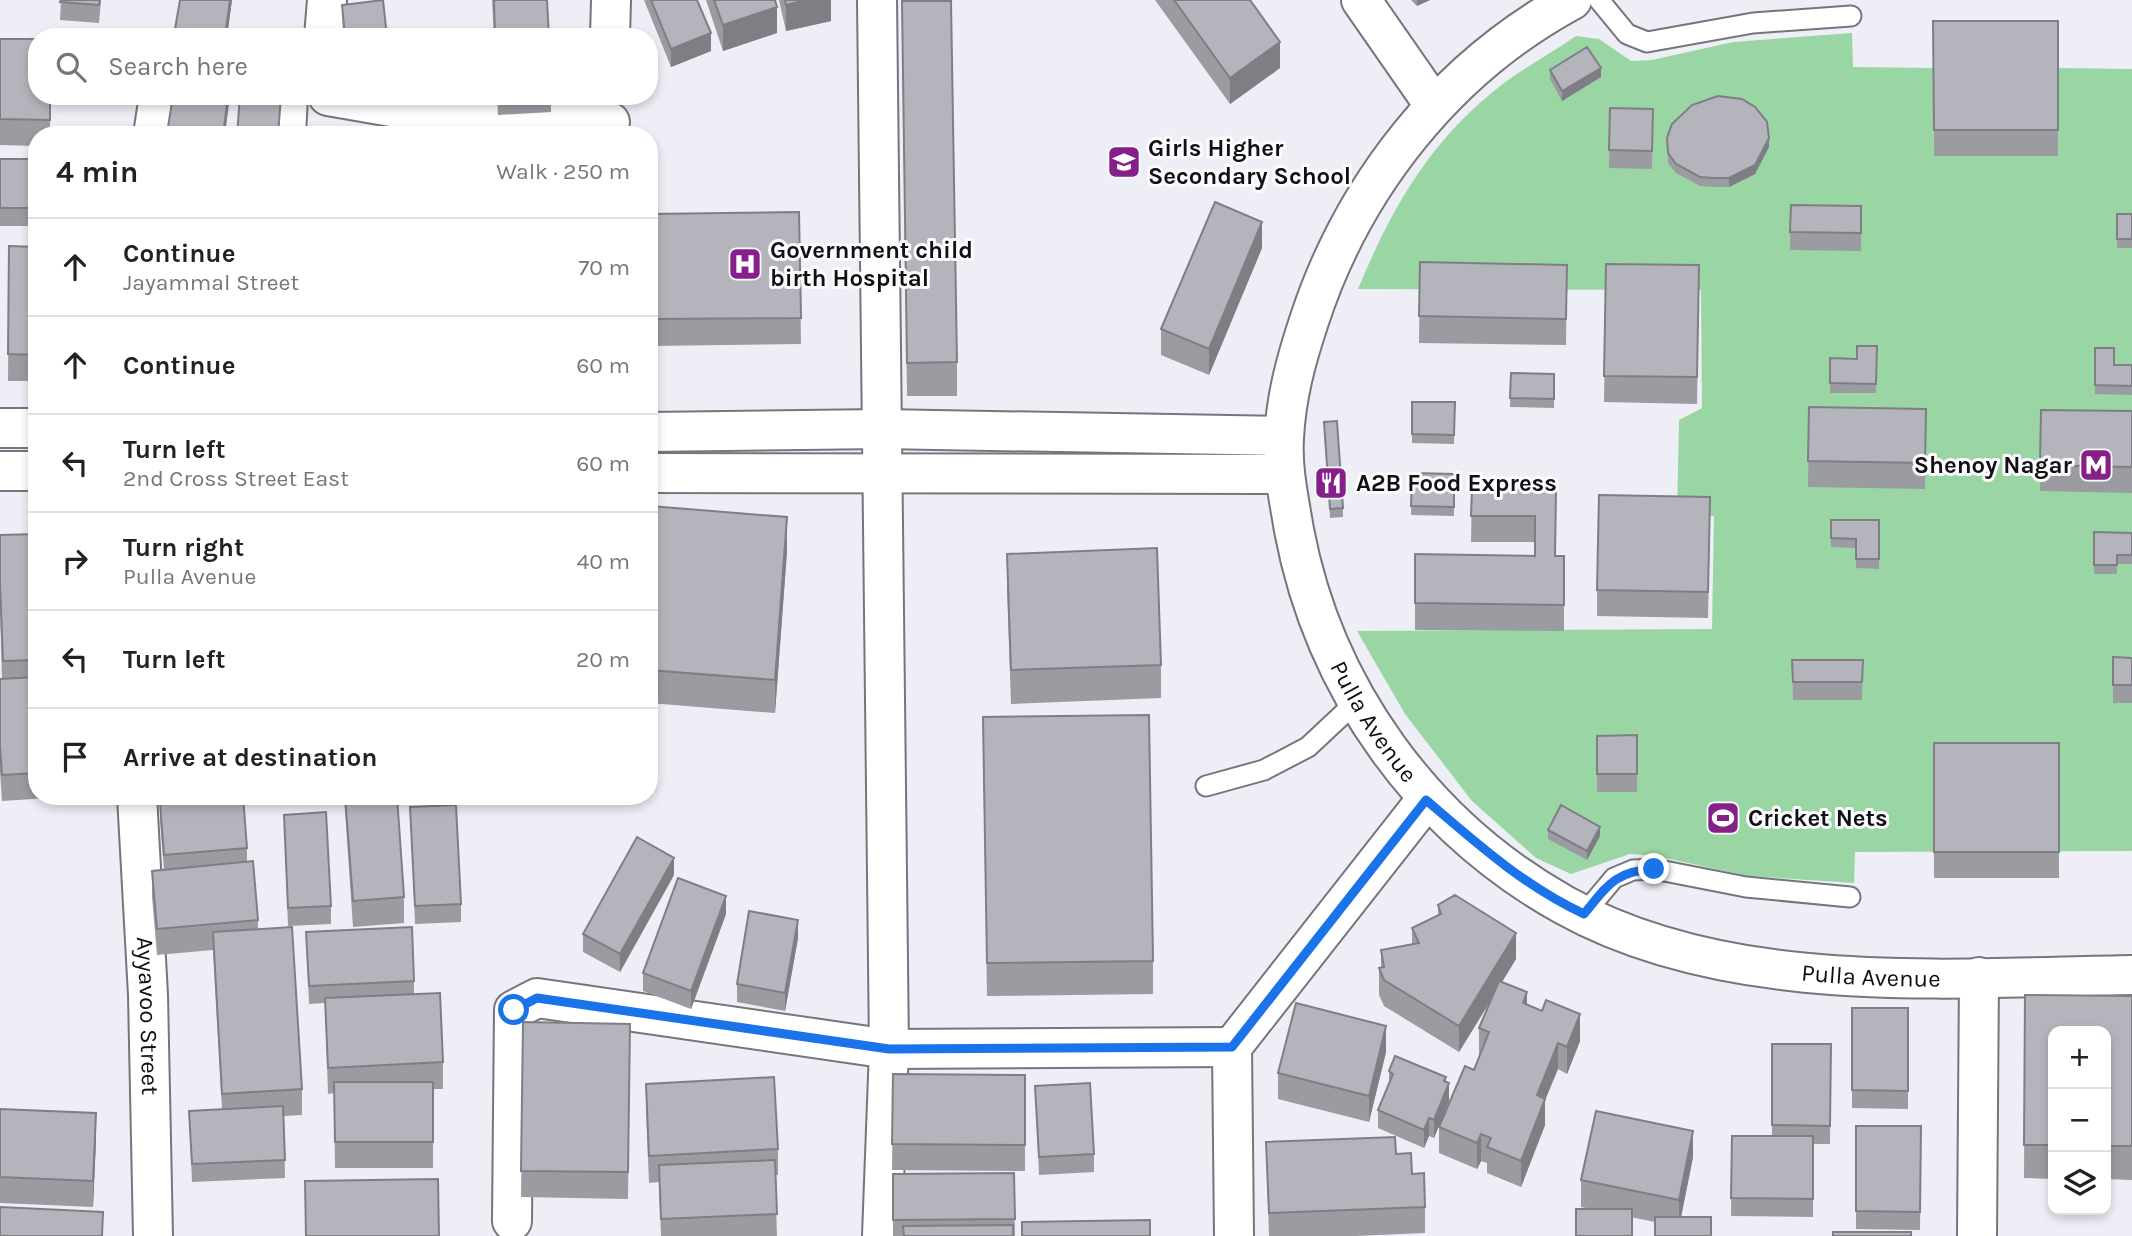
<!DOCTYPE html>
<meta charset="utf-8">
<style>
body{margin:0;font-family:Karla,sans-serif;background:#f2f2f2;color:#222}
.controls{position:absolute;right:21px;bottom:21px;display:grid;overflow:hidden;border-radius:14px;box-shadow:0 4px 10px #0003}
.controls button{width:63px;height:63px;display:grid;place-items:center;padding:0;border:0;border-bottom:2px solid #e0e0e0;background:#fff;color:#222;font:35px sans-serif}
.stop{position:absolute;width:21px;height:21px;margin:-16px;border:5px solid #1a73e8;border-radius:50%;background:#fff}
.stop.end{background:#1a73e8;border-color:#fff;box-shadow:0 2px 7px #0008}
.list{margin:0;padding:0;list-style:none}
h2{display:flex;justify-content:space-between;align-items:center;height:91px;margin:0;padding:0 28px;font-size:30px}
h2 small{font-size:23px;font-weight:400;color:#767676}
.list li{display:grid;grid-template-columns:46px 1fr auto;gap:21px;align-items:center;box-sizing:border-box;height:98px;padding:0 28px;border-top:2px solid #e0e0e0}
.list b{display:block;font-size:26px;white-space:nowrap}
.list p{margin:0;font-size:23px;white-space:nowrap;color:#767676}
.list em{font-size:23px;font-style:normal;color:#767676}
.icon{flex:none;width:38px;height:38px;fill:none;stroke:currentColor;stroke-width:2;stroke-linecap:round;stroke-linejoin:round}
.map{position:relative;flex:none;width:2132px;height:1236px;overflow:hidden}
.search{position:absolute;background:#fff;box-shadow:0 4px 10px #0003;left:28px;top:28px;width:630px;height:77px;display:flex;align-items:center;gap:18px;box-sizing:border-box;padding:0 24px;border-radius:28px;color:#767676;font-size:26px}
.panel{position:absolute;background:#fff;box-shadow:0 4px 10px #0003;left:28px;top:126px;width:630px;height:679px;border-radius:28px}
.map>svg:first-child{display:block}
.green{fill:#99d6a3}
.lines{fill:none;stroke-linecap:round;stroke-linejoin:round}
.lane-casing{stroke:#75757d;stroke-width:23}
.street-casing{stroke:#75757d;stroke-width:42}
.secondary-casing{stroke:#75757d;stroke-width:42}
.lane{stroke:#fff;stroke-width:19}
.street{stroke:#fff;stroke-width:38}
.secondary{stroke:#fff;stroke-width:38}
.wall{fill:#9b9ba2}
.shaded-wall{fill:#7e7e84}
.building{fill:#b4b4bc;stroke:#7e7e84;stroke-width:2}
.route{stroke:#1a73e8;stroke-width:9}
.labels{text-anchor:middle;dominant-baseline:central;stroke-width:6;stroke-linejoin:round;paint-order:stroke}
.poi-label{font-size:24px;font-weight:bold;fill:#101013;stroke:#fcfcfe;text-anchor:start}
.street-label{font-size:24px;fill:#101013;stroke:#fcfcfe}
</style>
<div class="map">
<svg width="2132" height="1236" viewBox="0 0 2132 1236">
<rect width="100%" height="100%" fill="#eeeef7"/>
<path class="green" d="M1852,33L1853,67L1933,68L1934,156H2057L2058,68L2132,69V851L1855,852L1854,883L1748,876L1656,856L1630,854L1571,874L1536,858L1472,801L1405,714L1357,631L1712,629L1714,516H1677L1679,420L1702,408L1701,290L1358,289C1393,205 1431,139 1504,83C1527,66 1553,52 1576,36L1599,39L1631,61L1652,60L1733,42Z"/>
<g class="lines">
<defs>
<path id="lane" d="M1599,0L1627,34L1647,42L1753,23L1851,16
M1206,786L1264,770L1308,747L1356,702
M1584,914L1614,878L1633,870L1654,869L1746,887L1850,897"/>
<g id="street">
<path d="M877,0L889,1049L882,1236"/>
<path d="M1361,0L1434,105"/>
<path d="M324,37L327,0"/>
<path d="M610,37L611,0"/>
<path d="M328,96L478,122H610"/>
<path d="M153,135L159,96"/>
<path d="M286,135L288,96"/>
<path id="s1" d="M137,796L148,995L153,1236"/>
<path d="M512,1221L514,1010L537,998L889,1049L1232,1047"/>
<path d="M1234,1236L1232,1047L1426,800"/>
<path d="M1977,1236L1979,977"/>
</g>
<g id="secondary">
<path id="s2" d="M1572,0C1446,68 1353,186 1309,321C1296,360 1286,397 1284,438C1282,469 1289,499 1294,530C1324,689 1423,826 1564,905C1729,997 1948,978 2132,975"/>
<path d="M0,428H37"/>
<path d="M649,432L881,429L1284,436"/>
<path d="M0,471H37"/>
<path d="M649,473L1284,474"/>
</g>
</defs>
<use href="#lane" class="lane-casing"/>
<use href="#street" class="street-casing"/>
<use href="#secondary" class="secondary-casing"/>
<use href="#lane" class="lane"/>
<use href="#street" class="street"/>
<use href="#secondary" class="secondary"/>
</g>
<path class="wall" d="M61,0H101L99,23L60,20Z
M232,0L227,37H175V29Z
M492,0H547L549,37H494Z
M644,0H697L711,51L671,67Z
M706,0H775L777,33L723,51Z
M779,0H831V21L786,31Z
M1155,0H1250L1280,68L1230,104Z
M1411,0H1430L1417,6Z
M342,5L387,37H343Z
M1933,21H2058V156H1934Z
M902,35L957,362V396H907Z
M0,39L50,96V135H37V146L0,145Z
M1550,70L1601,77L1562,101L1550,79Z
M497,96H551V112L498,115Z
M1610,108L1653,109L1652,169L1609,168Z
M1667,138L1769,147L1755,174L1729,187H1714L1700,186L1676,173L1668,163Z
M0,159H37V226H0Z
M1791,205L1861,206V251L1790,250Z
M799,212L801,344L650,346L649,264Z
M2117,214H2132V248H2117Z
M9,246L37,247V381H8Z
M1262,248L1209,375L1161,355V329Z
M1420,262L1567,265L1566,345L1419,343Z
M1606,264L1699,292L1697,404L1604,402Z
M1877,346L1876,393H1830V358L1857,359Z
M2095,348L2114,365H2132V395L2095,394Z
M1511,373L1554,374V408L1510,407Z
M1412,402H1455L1454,444L1412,443Z
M1809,407L1926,409L1925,489L1808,487Z
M2041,410L2132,411V493L2040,491Z
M1324,422L1343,508V517L1330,518Z
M1412,473L1454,474V516L1411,515Z
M1472,489L1556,490L1555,556H1564V631L1415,630V554L1535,556V542H1471Z
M649,520L787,551L775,713L649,703Z
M1831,520H1879V569L1856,568V548L1831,547Z
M1710,523L1708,618L1597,616V590Z
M2094,532L2132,533V564H2117V574H2094Z
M37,534V796H80L2,801L0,771V679L2,678L0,609V535Z
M1007,554L1161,665V698L1011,704L1007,588Z
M2113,657L2132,658V703H2113Z
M1792,660H1863L1862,700H1793Z
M1637,735V792H1597V736Z
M1934,743H2059V878H1934Z
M983,751L1153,961V994L987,996Z
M344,796H397L404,897V923L353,927Z
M160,803L247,848V862L258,920V929L302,1089V1115L284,1116L285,1178L192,1182L189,1111L222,1109L213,950L157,955L152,897V871L164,870L160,821Z
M410,807L461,904V922L415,924Z
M284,815L331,906V924L288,926Z
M1548,830L1600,836L1587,860L1548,839Z
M674,875L620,972L583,952V934Z
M1438,905L1516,959L1502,982L1527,1004L1580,1041L1567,1074L1558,1069L1545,1100V1125L1521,1187L1487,1173V1163L1481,1161L1477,1169L1439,1153V1127L1474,1070L1480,1055H1479V1028L1491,1000L1459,1052L1384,1006L1379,995V968H1381V950L1412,944V928L1438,915Z
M726,914L691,1009L643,991V973Z
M306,932L414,981V994L443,1062V1089H433V1168H335L334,1093L328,1094L325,1003L309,1004Z
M798,938L785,1011L737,1002V984Z
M2025,995L2132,996V1180L2106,1179V1031H2053V1179L2024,1178Z
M1852,1008H1908V1109L1852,1108Z
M523,1022L630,1024L628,1199L521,1197Z
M1772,1044H1831L1830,1144H1813V1217L1731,1216L1732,1136H1772Z
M1386,1052L1369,1122L1278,1099V1073Z
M1389,1071L1446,1082L1449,1101L1434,1138L1429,1136L1424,1148L1378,1128V1110L1389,1084Z
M893,1074L1025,1075V1171L892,1170Z
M646,1084L778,1149V1175H775L777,1236H661L659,1182L649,1183L646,1110Z
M1035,1086L1094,1154V1172L1039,1175Z
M0,1109L96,1140L93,1207L0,1203Z
M1856,1126H1921L1920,1230L1856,1229Z
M1266,1142L1396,1154L1412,1174L1425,1207V1233L1355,1236H1269Z
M1693,1157L1681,1217L1655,1222L1581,1207V1180Z
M1014,1173L1015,1236H893V1174Z"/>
<path class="shaded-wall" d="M230,0H232L227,37H225Z
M806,0H831V21L786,31V5Z
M1417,0H1430L1417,6Z
M777,7V33L723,51V25Z
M711,33V51L671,67V49Z
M1280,42V68L1230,104V78Z
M1601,68V77L1562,101V91Z
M228,96H230L225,135H223Z
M1769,138V147L1755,174L1729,187V178Z
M1262,222V248L1209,375V349Z
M787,517V551L775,713V680Z
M1600,827V836L1587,860V851Z
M674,858V875L620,972V954Z
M726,896V914L691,1009V991Z
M798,920V938L785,1011V993Z
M1516,933V959L1459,1052V1026Z
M1527,992V1019L1523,1003Z
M1580,1014V1041L1567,1074V1047Z
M1386,1026V1052L1369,1122V1096Z
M1558,1043V1069L1545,1100V1125L1521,1187V1161L1537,1095Z
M1446,1077V1091L1449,1083V1101L1434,1138V1120Z
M96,1113V1140L93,1207V1181Z
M1429,1118V1136L1424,1148V1130Z
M1693,1131V1157L1679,1227V1200Z
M1481,1134V1161L1477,1169V1143Z"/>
<path class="building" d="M61,0H100L99,5L60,2Z
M180,0H230L225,36L175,29Z
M383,0L387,37H345L342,5Z
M494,0H547L549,37H495Z
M651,0H697L711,33L671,49Z
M714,0H775L777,7L723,25Z
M785,0H806L786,5Z
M1174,0H1250L1280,42L1230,78Z
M902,1H951L957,362L907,363Z
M1933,21H2058V130H1934Z
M0,39H37V96H50V120L0,119Z
M1587,47L1601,68L1562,91L1550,70Z
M173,96H228L223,135H174L167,133Z
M240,96H281L278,135H237Z
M1718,96L1742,99L1755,107L1767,122L1769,138L1755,165L1729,178H1714L1700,177L1676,164L1668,153L1667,138L1672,124L1692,105Z
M1610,108L1653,109L1652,151L1609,150Z
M0,159H37V208H0Z
M1215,202L1262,222L1209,349L1161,329Z
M1791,205L1861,206V233L1790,232Z
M799,212L801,318L650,319L649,214Z
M2117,214H2132V239H2117Z
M9,246L37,247V355L8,354Z
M1420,262L1567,265L1566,319L1419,316Z
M1606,264L1699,265L1697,377L1604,376Z
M1857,346H1877L1876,384L1830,383V358L1857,359Z
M2095,348H2114V365H2132V386L2095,385Z
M1511,373L1554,374V399L1510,398Z
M1412,402H1455L1454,435L1412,434Z
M1809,407L1926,409L1925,463L1808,461Z
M2041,410L2132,411V467L2040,465Z
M1337,421L1343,508L1330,509L1324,422Z
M1412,473L1454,474V507L1411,506Z
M1472,489L1556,490L1555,556H1564V605L1415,603V554L1535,556V516H1471Z
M1599,495L1710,497L1708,592L1597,590Z
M650,506L787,517L775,680L649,670V520Z
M1831,520H1879V559H1856V539L1831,538Z
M2094,532L2132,533V555H2117V565H2094Z
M37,534V660L3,661L0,583V535Z
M1157,548L1161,665L1011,670L1007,554Z
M2113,657L2132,658V685H2113Z
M1792,660H1863L1862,682H1793Z
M37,677V773L2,775L0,745V679Z
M1149,715L1153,961L987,963L983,717Z
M1637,735V774H1597V736Z
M1934,743H2059V852H1934Z
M234,796H243L247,848L164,855L160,803Z
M345,796H397L404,897L353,901Z
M456,805L461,904L415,906L410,807Z
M1561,805L1600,827L1587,851L1548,830Z
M326,812L331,906L288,908L284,815Z
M637,837L674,858L620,954L583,934Z
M253,861L258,920L157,929L152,871Z
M678,878L726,896L691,991L643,973Z
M1455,895L1516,933L1459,1026L1384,980L1379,968L1384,967L1381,950L1419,943L1412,928L1441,914L1438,905Z
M749,911L798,920L785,993L737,984Z
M292,927L302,1089L222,1094L213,932Z
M412,927L414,981L309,986L306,932Z
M1499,981L1527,992L1523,1003L1542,1011L1546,1000L1580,1014L1567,1047L1558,1043L1537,1095L1545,1099L1521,1161L1487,1147L1491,1138L1481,1134L1477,1143L1439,1127L1465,1066L1474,1070L1489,1032L1479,1028Z
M440,993L443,1062L328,1068L325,998Z
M2025,995L2132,996V1146H2106V1031H2053V1145H2024Z
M1296,1003L1386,1026L1369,1096L1278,1073Z
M1852,1008H1908V1091L1852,1090Z
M523,1022L630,1024L628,1172L521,1171Z
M1772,1044H1831L1830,1126L1772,1125Z
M1395,1056L1446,1077L1444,1081L1449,1083L1434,1120L1429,1118L1424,1130L1378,1110L1393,1074L1389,1071Z
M893,1074L1025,1075V1145L892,1144Z
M774,1077L778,1149L649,1156L646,1084Z
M334,1082H433V1142H335Z
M1090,1083L1094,1154L1039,1157L1035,1086Z
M283,1106L285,1160L192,1164L189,1111Z
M0,1109L96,1113L93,1181L0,1177Z
M1596,1111L1693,1131L1679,1200L1581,1180Z
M1856,1126H1921L1920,1212L1856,1211Z
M1732,1136H1813V1199L1731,1198Z
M1395,1137L1396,1154L1411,1153L1412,1174L1424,1173L1425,1207L1269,1213L1266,1142Z
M775,1160L777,1214L661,1219L659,1165Z
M1014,1173L1015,1219L893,1220V1174Z
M438,1179L439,1236H306L305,1181Z
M0,1207L103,1212L102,1236H0Z
M1576,1209H1632V1236H1576Z
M1655,1217H1711V1236H1655Z
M1150,1220V1236H1022V1222Z
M1013,1225V1236H904L903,1226Z
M1833,1232H1911V1236H1833Z"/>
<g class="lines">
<path class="route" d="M514,1010L537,998L889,1049L1232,1047L1426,800C1475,842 1524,886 1584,914C1607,886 1615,871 1654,869"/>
</g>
<defs>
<symbol id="school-square" viewBox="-11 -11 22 22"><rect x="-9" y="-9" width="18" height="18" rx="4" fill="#852088" stroke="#fcfcfe"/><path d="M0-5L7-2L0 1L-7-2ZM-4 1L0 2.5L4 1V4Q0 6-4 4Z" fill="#fff"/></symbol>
<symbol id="hospital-square" viewBox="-11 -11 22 22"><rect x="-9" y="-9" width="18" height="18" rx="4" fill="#852088" stroke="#fcfcfe"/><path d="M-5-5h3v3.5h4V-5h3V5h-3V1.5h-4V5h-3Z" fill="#fff"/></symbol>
<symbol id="metro-square" viewBox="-11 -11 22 22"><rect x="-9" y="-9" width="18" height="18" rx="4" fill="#852088" stroke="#fcfcfe"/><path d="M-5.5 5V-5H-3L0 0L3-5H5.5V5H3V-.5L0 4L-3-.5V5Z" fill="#fff"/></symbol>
<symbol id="restaurant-square" viewBox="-11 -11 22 22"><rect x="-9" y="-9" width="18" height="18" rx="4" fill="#852088" stroke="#fcfcfe"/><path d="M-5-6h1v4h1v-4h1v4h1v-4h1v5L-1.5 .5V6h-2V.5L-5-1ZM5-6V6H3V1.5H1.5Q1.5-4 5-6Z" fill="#fff"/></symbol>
<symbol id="stadium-square" viewBox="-11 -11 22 22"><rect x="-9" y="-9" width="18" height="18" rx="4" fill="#852088" stroke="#fcfcfe"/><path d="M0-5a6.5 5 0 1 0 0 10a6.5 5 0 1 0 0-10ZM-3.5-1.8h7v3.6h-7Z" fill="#fff"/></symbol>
</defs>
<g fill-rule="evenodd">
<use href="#school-square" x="1105" y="143" width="38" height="38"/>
<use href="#hospital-square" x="726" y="245" width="38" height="38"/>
<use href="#metro-square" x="2077" y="446" width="38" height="38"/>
<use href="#restaurant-square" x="1312" y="464" width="38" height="38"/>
<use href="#stadium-square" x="1704" y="799" width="38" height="38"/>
</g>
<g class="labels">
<g class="poi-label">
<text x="1148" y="148">Girls Higher<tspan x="1148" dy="28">Secondary School</tspan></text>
<text x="770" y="250">Government child<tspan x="770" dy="28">birth Hospital</tspan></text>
<text x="2072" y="465" text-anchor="end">Shenoy Nagar</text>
<text x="1356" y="483">A2B Food Express</text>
<text x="1748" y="818">Cricket Nets</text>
</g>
<g class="street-label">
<text stroke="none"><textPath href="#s2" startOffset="847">Pulla Avenue</textPath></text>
<text stroke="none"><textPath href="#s2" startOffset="1433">Pulla Avenue</textPath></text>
<text stroke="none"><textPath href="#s1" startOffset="220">Ayyavoo Street</textPath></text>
</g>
</g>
</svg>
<div class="controls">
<button>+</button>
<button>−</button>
<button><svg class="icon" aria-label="layers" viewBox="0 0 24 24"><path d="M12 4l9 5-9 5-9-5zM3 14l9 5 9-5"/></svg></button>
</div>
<div class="stop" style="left:514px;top:1010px"></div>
<div class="stop end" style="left:1654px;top:869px"></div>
<div class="search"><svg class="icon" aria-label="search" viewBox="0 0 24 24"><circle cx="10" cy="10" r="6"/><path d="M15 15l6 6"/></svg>Search here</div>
<section class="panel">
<h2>4 min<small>Walk · 250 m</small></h2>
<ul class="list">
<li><svg class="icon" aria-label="ahead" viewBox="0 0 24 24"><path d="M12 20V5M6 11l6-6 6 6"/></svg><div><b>Continue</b><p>Jayammal Street</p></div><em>70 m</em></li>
<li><svg class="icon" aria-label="ahead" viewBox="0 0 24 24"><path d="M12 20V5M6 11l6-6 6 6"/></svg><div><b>Continue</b></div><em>60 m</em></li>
<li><svg class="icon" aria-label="left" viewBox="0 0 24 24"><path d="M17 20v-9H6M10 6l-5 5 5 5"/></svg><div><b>Turn left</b><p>2nd Cross Street East</p></div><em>60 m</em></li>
<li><svg class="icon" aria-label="right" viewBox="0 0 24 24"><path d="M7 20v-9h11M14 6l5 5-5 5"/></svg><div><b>Turn right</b><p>Pulla Avenue</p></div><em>40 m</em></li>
<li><svg class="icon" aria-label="left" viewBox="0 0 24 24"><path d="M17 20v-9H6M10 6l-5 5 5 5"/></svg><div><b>Turn left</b></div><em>20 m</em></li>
<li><svg class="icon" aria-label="arrive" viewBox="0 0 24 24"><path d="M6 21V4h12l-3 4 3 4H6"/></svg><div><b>Arrive at destination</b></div></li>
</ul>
</section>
</div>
